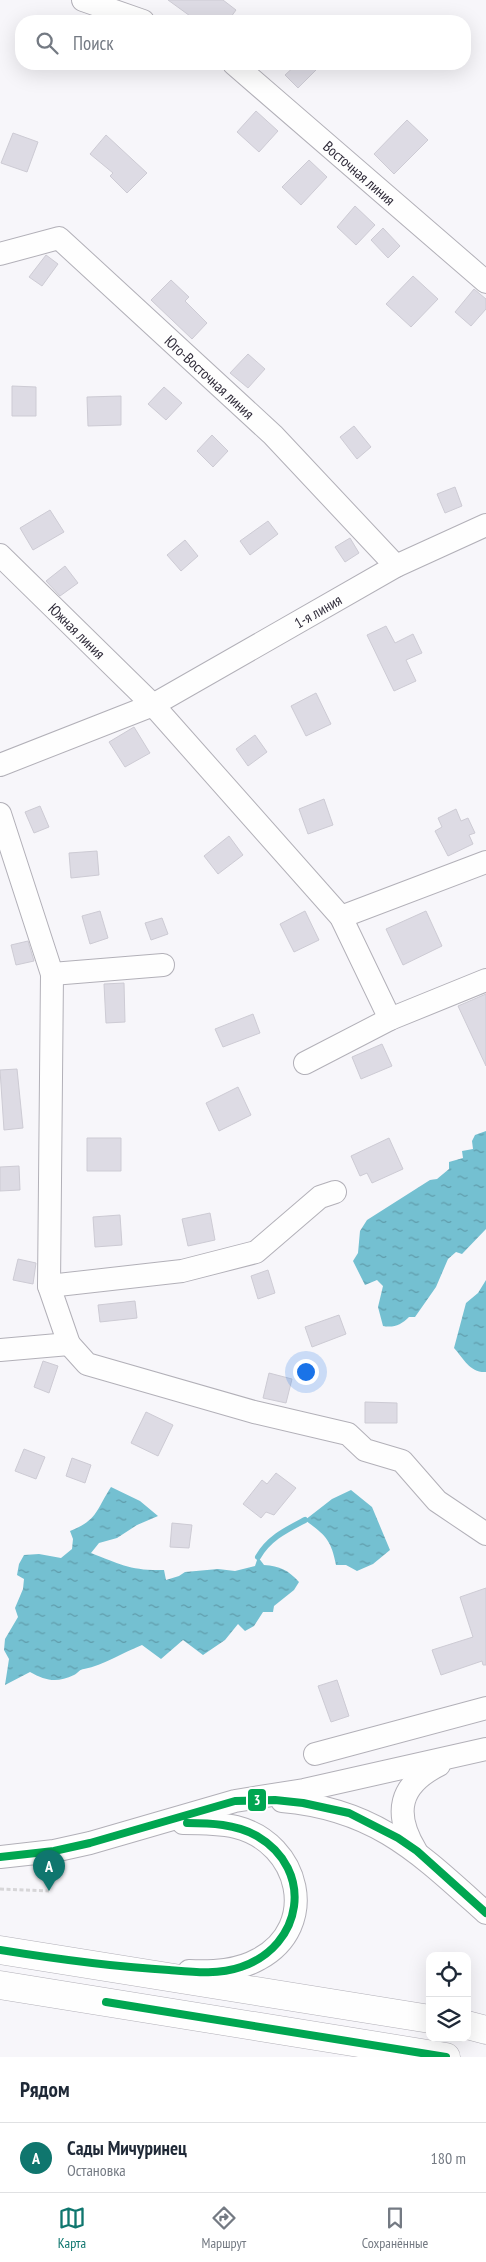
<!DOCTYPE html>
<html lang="ru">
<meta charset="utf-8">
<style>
body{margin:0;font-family:"PT Sans Narrow",sans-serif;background:#f6f6f7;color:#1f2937}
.controls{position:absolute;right:15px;bottom:15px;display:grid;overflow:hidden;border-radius:10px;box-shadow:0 5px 20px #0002}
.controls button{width:45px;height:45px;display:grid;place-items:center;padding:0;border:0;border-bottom:1px solid #e0e1e3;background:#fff;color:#1f2937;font:25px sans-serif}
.you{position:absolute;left:305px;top:1371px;width:18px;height:18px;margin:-12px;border:4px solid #fff;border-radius:50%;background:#1a73e8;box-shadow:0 0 0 8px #1a73e833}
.badge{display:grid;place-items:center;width:32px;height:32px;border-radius:50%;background:#0f766e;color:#fff;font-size:16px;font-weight:700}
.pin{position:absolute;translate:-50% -41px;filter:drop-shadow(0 1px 2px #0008)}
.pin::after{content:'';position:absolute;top:26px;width:18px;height:15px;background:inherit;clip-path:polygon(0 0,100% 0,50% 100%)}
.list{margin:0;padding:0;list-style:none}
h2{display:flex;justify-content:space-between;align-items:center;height:65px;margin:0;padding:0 20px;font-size:21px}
h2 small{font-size:16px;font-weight:400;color:#747a83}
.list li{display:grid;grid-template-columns:32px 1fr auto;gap:15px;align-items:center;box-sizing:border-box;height:70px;padding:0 20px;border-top:1px solid #e0e1e3}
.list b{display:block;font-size:19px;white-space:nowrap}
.list p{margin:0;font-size:16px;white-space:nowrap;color:#747a83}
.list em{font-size:16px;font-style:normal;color:#747a83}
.icon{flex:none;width:28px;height:28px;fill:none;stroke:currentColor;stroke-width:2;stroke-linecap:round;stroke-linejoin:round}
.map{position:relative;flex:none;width:486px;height:2057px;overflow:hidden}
.search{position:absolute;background:#fff;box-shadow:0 5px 20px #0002;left:15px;right:15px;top:15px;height:55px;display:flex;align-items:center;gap:12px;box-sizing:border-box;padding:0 18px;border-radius:20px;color:#747a83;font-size:19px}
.sheet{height:135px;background:#fff}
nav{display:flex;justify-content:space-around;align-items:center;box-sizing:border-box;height:70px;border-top:1px solid #e0e1e3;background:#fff;font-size:14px;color:#747a83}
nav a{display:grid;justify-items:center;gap:2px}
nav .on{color:#0f766e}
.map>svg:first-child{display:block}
.water{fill:url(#water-ripples)}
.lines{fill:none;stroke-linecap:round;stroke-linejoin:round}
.stream{stroke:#74c0d1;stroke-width:6}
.building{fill:#dddbe4;stroke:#cdcbd4}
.minor-casing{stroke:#b2b0b8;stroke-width:24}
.major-casing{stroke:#b2b0b8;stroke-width:29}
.path{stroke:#d7d6d8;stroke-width:3;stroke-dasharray:4 2.5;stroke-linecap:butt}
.minor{stroke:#fefefe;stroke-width:22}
.major{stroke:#fefefe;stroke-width:28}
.bus-1-casing{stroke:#fff;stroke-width:11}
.bus-1{stroke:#00a651;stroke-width:8}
.labels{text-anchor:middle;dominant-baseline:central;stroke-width:4.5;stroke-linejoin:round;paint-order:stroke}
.street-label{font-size:15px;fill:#312d3b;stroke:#fff}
.line-badge{stroke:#fff;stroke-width:2}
.badge-label{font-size:14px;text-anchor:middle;font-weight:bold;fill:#fff}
</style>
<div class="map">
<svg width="486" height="2057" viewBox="0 0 486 2057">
<defs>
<pattern id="water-ripples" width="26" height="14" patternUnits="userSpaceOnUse" patternTransform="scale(1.25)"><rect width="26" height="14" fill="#74c0d1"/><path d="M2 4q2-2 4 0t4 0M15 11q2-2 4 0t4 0" fill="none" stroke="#609cab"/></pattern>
</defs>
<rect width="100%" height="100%" fill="#f7f6fa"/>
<path class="water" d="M486,1131V1229L462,1254L456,1252L448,1259L436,1287L415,1317H409C401,1325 394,1328 383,1326L378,1307L383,1286L377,1280L365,1285L353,1261L358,1253L360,1231L367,1220L430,1180L437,1179L449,1169V1162L463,1158L462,1151L473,1149L472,1141L475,1135Z
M486,1280V1372C470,1373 464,1359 454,1348L466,1303L478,1293Z
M111,1487L140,1501L158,1516L137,1525L117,1538L99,1543L91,1553C120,1564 131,1571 164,1570L166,1580L179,1576L185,1572L218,1569L235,1571L255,1566L258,1557L264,1565C280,1566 288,1570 299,1582L294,1590L274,1606L273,1612H263L254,1626L245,1631L238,1624L225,1640L203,1655L183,1640L161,1659L142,1645C122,1653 104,1665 84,1669C80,1669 78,1673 74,1675C57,1683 46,1681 30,1672L5,1685L9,1659L4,1650L5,1639L18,1617L15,1608L23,1589L24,1579L17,1575L19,1564L24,1555L39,1554L61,1558L72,1549L73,1539L70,1531C98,1520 96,1510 111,1487Z
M351,1490L372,1507L390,1550L373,1564L357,1571L346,1565H336C331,1539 325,1535 305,1520L332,1499Z"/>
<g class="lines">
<path class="stream" d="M258,1557C269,1538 286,1530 305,1520"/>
</g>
<path class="building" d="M168,0H223L236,10L228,21H197Z
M297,64H322L298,88L285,75Z
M256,111L278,131L259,152L237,132Z
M407,120L428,140L394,174L374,154Z
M13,133L38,142L27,172L1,163Z
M106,135L147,173L127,193L110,176L113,173L90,154Z
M309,160L327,177L301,205L282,187Z
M355,206L375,225L356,245L337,227Z
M383,228L400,246L388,258L371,240Z
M46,255L58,264L42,286L29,277Z
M413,276L438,299L411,327L386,304Z
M171,280L189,297L185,301L207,323L192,339L151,300Z
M474,289L486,299V309L471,326L455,312Z
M248,354L265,369L248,388L230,373Z
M12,386L36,387V416H12Z
M164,387L182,403L166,420L148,404Z
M121,396V425L88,426L87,397Z
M354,426L371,447L357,459L340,437Z
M212,435L228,451L213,467L197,451Z
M455,487L462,506L445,513L437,494Z
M50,510L64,532L33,550L20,528Z
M268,521L278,534L250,555L240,541Z
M350,538L359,553L345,562L335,547Z
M185,540L198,556L181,571L167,555Z
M65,566L78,583L60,596L46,581Z
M386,626L395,643L413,634L422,653L406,660L416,681L394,691L367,635Z
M316,693L331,724L306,736L291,706Z
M134,727L150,753L125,767L109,742Z
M255,735L267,752L248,766L236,749Z
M324,799L333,825L308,834L299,809Z
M40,806L49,827L34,833L25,812Z
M456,809L461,821L468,818L475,833L469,835L473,844L448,856L435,831L442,827L438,818Z
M229,836L243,855L218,874L204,856Z
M97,851L99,875L71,878L69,853Z
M100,911L108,938L90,944L82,916Z
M305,911L319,940L294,952L280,924Z
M426,911L442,946L403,965L386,929Z
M162,918L168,934L151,940L145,923Z
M28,941L34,961L16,965L11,945Z
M124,983L125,1022L106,1023L104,984Z
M486,994V1066L458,1006Z
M253,1014L260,1033L223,1047L215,1029Z
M382,1044L392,1066L361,1079L352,1057Z
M17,1069L23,1128L4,1130L0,1070Z
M238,1087L251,1115L219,1131L206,1103Z
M87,1138H121V1171H87Z
M389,1138L403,1169L372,1183L367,1173L360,1176L351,1156Z
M19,1166L20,1190L0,1191V1167Z
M210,1213L215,1240L188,1246L182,1219Z
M120,1215L122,1245L95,1247L93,1217Z
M18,1259L36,1263L33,1284L13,1280Z
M268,1270L275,1293L258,1299L251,1276Z
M135,1301L137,1318L100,1322L98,1305Z
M339,1315L346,1334L312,1347L305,1327Z
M43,1361L58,1366L49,1393L34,1387Z
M269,1373L292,1379L286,1403L263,1398Z
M365,1402L397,1403V1423H365Z
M146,1412L173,1425L158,1456L131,1443Z
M24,1449L45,1457L36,1479L15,1471Z
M72,1458L91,1465L85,1483L66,1476Z
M276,1473L296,1488L274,1515L266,1512L261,1518L243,1504L262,1480L267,1484Z
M172,1523L192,1525L189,1548L170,1547Z
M486,1588V1665H483L482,1661L441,1675L432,1650L473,1637L460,1597Z
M337,1680L349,1716L331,1722L318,1686Z"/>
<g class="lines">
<defs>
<g id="minor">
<path d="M83,0L143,21"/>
<path id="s1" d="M234,64L486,282"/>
<path id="s2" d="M0,254L59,238L273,435L396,566"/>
<path id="s3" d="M0,555L153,705L341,917L390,1019"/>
<path id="s4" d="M0,765L153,705L396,566L486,525"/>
<path d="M0,814L52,974L49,1286L69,1344L87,1364L254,1412L348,1434L365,1450L402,1461L437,1501L486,1534"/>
<path d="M341,917L486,862"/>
<path d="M52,974L163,965"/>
<path d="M305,1063L390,1019L486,980"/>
<path d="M49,1286L182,1271L256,1252L320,1197L335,1192"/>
<path d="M0,1350L69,1344"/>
<path d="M315,1754L486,1708"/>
<path d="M282,1801C376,1809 419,1853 486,1913"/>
<path d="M183,1823C200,1823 219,1823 236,1827C300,1843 320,1926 259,1959C238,1971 213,1972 189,1971"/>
<path d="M416,1851C393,1813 399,1785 439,1765"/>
<path d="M0,1857L54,1851L90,1843L235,1801L304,1790L486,1749"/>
</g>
<path id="major" d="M0,1950L430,2019
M0,1985L446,2057
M467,2025L486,2030"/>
</defs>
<use href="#minor" class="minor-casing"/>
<use href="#major" class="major-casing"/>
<path class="path" d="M0,1889L49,1891"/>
<use href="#minor" class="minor"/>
<use href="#major" class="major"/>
<defs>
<path id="bus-1" d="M0,1857L54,1851L90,1843L235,1801L275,1800L303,1803L349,1813L398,1838L417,1851L486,1913
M0,1950C56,1959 113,1967 169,1970C193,1972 218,1975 241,1967C303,1946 315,1870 257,1836C236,1824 210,1823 187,1823
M106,2002L446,2057"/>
</defs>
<use href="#bus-1" class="bus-1-casing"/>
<use href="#bus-1" class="bus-1"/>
</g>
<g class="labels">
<g class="street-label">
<text stroke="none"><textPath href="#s1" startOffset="166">Восточная линия</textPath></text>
<text stroke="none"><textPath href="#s2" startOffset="266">Юго-Восточная линия</textPath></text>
<text stroke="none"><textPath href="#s4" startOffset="354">1-я линия</textPath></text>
<text stroke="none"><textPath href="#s3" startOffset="108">Южная линия</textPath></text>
</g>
</g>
<rect class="line-badge" x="247" y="1788" width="20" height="24" rx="5" fill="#00a651"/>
<g class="badge-label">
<text x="257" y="1805">3</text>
</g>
</svg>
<div class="controls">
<button><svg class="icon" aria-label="locate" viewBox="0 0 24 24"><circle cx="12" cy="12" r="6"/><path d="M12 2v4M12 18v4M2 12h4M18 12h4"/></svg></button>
<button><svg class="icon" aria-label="layers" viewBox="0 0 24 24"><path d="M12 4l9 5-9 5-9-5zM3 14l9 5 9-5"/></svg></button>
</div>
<div class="you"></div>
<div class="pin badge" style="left:49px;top:1891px">A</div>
<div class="search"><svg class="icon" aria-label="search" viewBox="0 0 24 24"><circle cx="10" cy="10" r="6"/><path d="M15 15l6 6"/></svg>Поиск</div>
</div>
<section class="sheet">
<h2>Рядом<small></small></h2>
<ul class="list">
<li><span class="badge">A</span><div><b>Сады Мичуринец</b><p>Остановка</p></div><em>180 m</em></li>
</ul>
</section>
<nav>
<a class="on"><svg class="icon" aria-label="map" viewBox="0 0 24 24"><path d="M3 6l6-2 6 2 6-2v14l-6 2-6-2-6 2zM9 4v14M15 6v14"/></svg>Карта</a>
<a><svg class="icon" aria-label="directions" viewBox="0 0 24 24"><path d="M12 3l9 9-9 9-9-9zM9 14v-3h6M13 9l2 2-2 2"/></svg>Маршрут</a>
<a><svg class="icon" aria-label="saved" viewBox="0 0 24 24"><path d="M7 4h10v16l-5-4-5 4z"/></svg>Сохранённые</a>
</nav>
